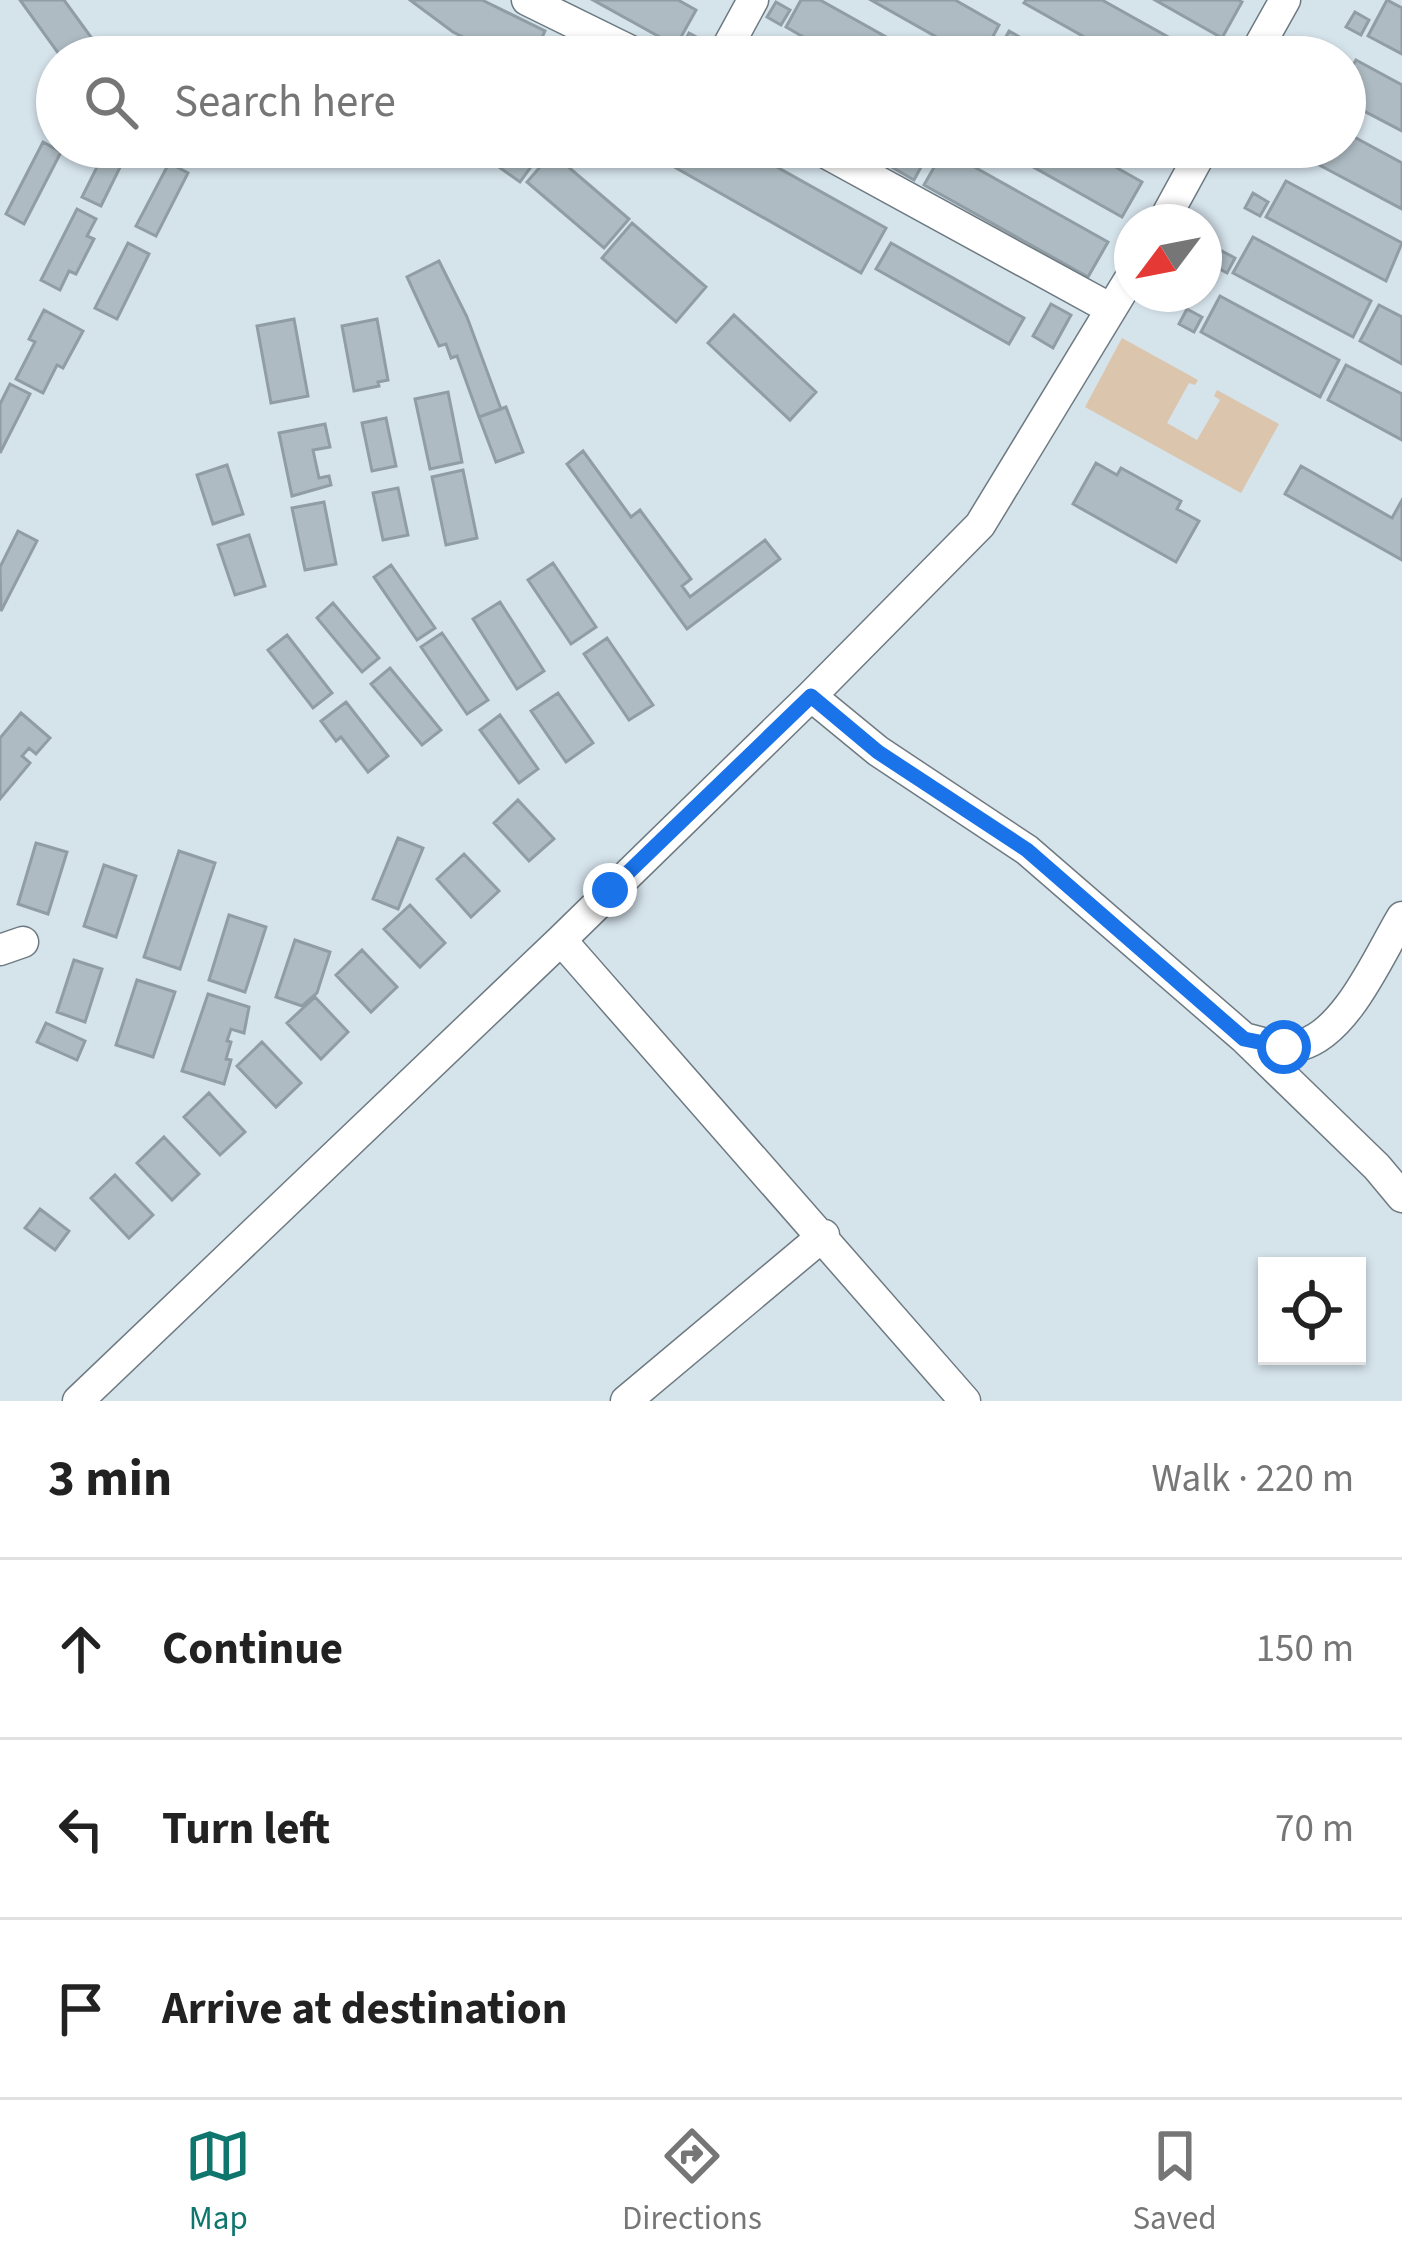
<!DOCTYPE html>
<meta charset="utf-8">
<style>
body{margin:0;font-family:"Source Sans 3",sans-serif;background:#f6f6f6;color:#222}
.controls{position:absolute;right:36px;bottom:36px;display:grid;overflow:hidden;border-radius:0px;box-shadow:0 3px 9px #0004}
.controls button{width:108px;height:108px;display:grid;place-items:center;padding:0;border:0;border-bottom:3px solid #e0e0e0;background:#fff;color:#222;font:60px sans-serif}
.compass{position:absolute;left:1114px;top:204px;width:108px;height:108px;border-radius:50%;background:#fff;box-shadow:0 3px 9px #0004;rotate:238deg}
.stop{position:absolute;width:36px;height:36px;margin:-27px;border:9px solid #1a73e8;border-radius:50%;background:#fff}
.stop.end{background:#1a73e8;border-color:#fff;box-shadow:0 3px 12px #0008}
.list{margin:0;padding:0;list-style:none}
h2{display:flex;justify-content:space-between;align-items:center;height:156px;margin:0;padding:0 48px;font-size:51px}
h2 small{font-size:39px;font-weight:400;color:#767676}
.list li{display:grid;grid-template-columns:78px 1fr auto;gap:36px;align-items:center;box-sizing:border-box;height:180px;padding:0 48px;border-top:3px solid #e0e0e0}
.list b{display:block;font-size:45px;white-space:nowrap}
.list em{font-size:39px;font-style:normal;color:#767676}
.icon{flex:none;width:66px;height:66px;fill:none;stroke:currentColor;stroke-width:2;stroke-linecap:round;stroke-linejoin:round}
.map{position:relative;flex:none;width:1402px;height:1401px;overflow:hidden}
.search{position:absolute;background:#fff;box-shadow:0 3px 9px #0004;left:36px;right:36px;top:36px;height:132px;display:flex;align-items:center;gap:30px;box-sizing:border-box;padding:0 42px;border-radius:66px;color:#767676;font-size:45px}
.sheet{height:696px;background:#fff}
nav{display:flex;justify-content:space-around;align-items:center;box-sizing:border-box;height:168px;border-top:3px solid #e0e0e0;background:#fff;font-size:33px;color:#767676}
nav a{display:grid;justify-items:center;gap:6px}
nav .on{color:#0f766e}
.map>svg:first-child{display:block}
.green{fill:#dcc5ad}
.building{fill:#aebbc3;stroke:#919da5;stroke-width:3}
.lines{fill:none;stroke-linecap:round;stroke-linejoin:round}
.street-casing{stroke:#6e7a82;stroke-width:33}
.street{stroke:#fff;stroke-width:30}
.route{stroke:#1a73e8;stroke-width:15}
</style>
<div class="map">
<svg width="1402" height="1401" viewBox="0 0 1402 1401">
<rect width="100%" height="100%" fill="#d5e3eb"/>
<path class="green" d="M1122,338L1198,380L1195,385L1189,383L1167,423L1197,440L1220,400L1214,396L1217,390L1279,424L1241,493L1085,407Z"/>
<path class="building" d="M20,0H64L96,44L78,57H61Z
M410,0H482L545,31L533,57H503L453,32Z
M593,0H678L696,10L676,46Z
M801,0H820L922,57H838L786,27Z
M871,0H955L999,25L982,57H972Z
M1026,0H1102L1204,57H1120L1024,3Z
M1155,0H1238L1242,2L1222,38Z
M1387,0L1402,8V54L1368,36Z
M776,2L790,10L781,25L767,17Z
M1355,12L1369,20L1361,35L1346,27Z
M1009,31L1055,57H995Z
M689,33L704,41L695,56L681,48Z
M1356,60L1402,85V131L1345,101V80Z
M1345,132L1402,163V209L1306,158L1312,147H1345Z
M43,142L61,152L24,224L6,214Z
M107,147H130L101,206L82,197Z
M471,147H541L544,149L520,182Z
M669,147H741L886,228L861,273L662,160Z
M857,147H932L914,180Z
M998,147H1080L1142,182L1122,217Z
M944,150L1108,242L1088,277L924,185Z
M552,153L629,219L604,248L527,182Z
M169,163L188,173L156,236L136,226Z
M1286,181L1402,243L1386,281L1266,217Z
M1253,193L1268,202L1260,216L1245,208Z
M77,209L96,219L87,236L94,239L76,274L69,271L60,290L41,280Z
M632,223L706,287L676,322L602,258Z
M1253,237L1371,301L1353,337L1233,273Z
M128,243L149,254L117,319L95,308Z
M891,243L1024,318L1009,344L876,269Z
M1220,250L1235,258L1227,273L1212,265Z
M439,261L467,317L501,409L479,417L457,356L451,358L446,344L439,346L407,277Z
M1220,296L1339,360L1320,397L1201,332Z
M1051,304L1071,315L1053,348L1033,336Z
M1379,305L1402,317V364L1360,341Z
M1187,309L1202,317L1194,332L1179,324Z
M44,310L83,331L63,368L57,365L43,393L16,379L35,342L29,339Z
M734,315L816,392L790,420L708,343Z
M294,319L308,396L271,403L257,326Z
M377,319L388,380L378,382L379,386L354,391L342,326Z
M1346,365L1402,394V440L1328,400Z
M10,384L30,394L0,453V404Z
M448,392L462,462L430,469L415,399Z
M506,407L523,452L496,462L479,417Z
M386,418L396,466L372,471L362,423Z
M325,424L330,447L313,450L319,478L329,476L331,485L292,496L279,433Z
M583,451L631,517L640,510L691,579L682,586L690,597L765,540L780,559L687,629L567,464Z
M1096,463L1117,475L1121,468L1181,501L1177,509L1199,521L1176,562L1073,504Z
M227,465L243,514L213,524L197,475Z
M1301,466L1392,518L1402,500V560L1285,494Z
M463,470L477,538L446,545L432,477Z
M398,488L408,535L383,540L373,493Z
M324,502L336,564L305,570L292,508Z
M18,531L37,541L1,611L0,567Z
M249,535L265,586L235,595L218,545Z
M553,563L596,627L571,644L528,580Z
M391,565L435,628L417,640L374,577Z
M500,602L544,671L517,689L473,619Z
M333,603L379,658L362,672L317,618Z
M442,633L488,700L467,714L421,647Z
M287,635L332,693L313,708L268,650Z
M607,638L653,705L629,720L584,654Z
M390,668L441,730L422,745L371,684Z
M558,693L593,743L566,762L531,711Z
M346,702L388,756L368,772L341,737L336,741L321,721Z
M21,713L50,738L36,754L29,748L22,756L30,763L0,799V738Z
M500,715L538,769L519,783L480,730Z
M518,800L554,839L529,861L494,823Z
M398,838L423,848L398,909L373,899Z
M36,843L67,852L48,914L18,904Z
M179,851L215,863L180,969L144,957Z
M464,854L499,891L471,917L437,879Z
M104,865L136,876L116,937L84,926Z
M410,905L445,943L420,967L384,929Z
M229,915L266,927L245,992L209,980Z
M295,940L330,952L317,993L302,1006L276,997Z
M362,950L397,987L371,1012L336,975Z
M74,960L102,969L85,1022L57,1012Z
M137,980L175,992L153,1057L116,1045Z
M208,994L249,1007L244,1033L231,1029L227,1041L231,1042L226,1059L231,1060L224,1084L182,1071Z
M315,997L348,1032L321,1059L287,1023Z
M46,1023L85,1041L77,1060L37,1042Z
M262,1042L301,1083L276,1107L237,1066Z
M209,1093L245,1132L220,1155L184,1117Z
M164,1137L199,1174L172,1200L137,1163Z
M115,1175L153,1215L129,1238L91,1198Z
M40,1209L69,1231L55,1250L25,1228Z"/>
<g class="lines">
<defs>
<path id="street" d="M527,0L643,57
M722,57L753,0
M1253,57L1285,0
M815,147L1111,309
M1163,222L1204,147
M811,696L878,751L1027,850L1244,1038L1377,1167L1402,1197
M561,940L965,1401
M0,950L23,942
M1244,1038C1263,1043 1282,1050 1301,1045C1347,1032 1379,955 1402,917
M78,1401L561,940L811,696L980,525L1132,275
M626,1401L824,1235"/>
</defs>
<use href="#street" class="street-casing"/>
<use href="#street" class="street"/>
</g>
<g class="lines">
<path class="route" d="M610,890L811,696L878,752L1027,850L1244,1039L1284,1047"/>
</g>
</svg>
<div class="controls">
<button><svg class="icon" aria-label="locate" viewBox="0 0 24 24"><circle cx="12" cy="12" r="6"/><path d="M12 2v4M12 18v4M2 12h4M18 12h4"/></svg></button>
</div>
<svg class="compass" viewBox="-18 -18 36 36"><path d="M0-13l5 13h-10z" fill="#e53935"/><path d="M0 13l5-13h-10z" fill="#767676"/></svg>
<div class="stop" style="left:1284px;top:1047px"></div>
<div class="stop end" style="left:610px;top:890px"></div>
<div class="search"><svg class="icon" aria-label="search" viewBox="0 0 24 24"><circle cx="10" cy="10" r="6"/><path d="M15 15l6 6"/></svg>Search here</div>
</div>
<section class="sheet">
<h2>3 min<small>Walk · 220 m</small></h2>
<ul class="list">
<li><svg class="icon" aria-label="ahead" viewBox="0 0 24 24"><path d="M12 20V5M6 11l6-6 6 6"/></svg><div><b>Continue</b></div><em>150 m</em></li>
<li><svg class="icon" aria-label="left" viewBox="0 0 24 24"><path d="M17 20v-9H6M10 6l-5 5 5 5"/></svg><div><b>Turn left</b></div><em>70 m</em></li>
<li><svg class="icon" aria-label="arrive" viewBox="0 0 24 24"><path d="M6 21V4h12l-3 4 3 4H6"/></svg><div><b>Arrive at destination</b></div></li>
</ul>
</section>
<nav>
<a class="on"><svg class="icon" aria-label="map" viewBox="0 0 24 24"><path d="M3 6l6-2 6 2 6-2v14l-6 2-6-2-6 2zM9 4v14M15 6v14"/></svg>Map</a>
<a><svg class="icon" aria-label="directions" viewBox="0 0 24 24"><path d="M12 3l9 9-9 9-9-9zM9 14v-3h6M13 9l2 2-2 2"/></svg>Directions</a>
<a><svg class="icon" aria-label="saved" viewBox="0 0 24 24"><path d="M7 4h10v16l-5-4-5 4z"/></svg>Saved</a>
</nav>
